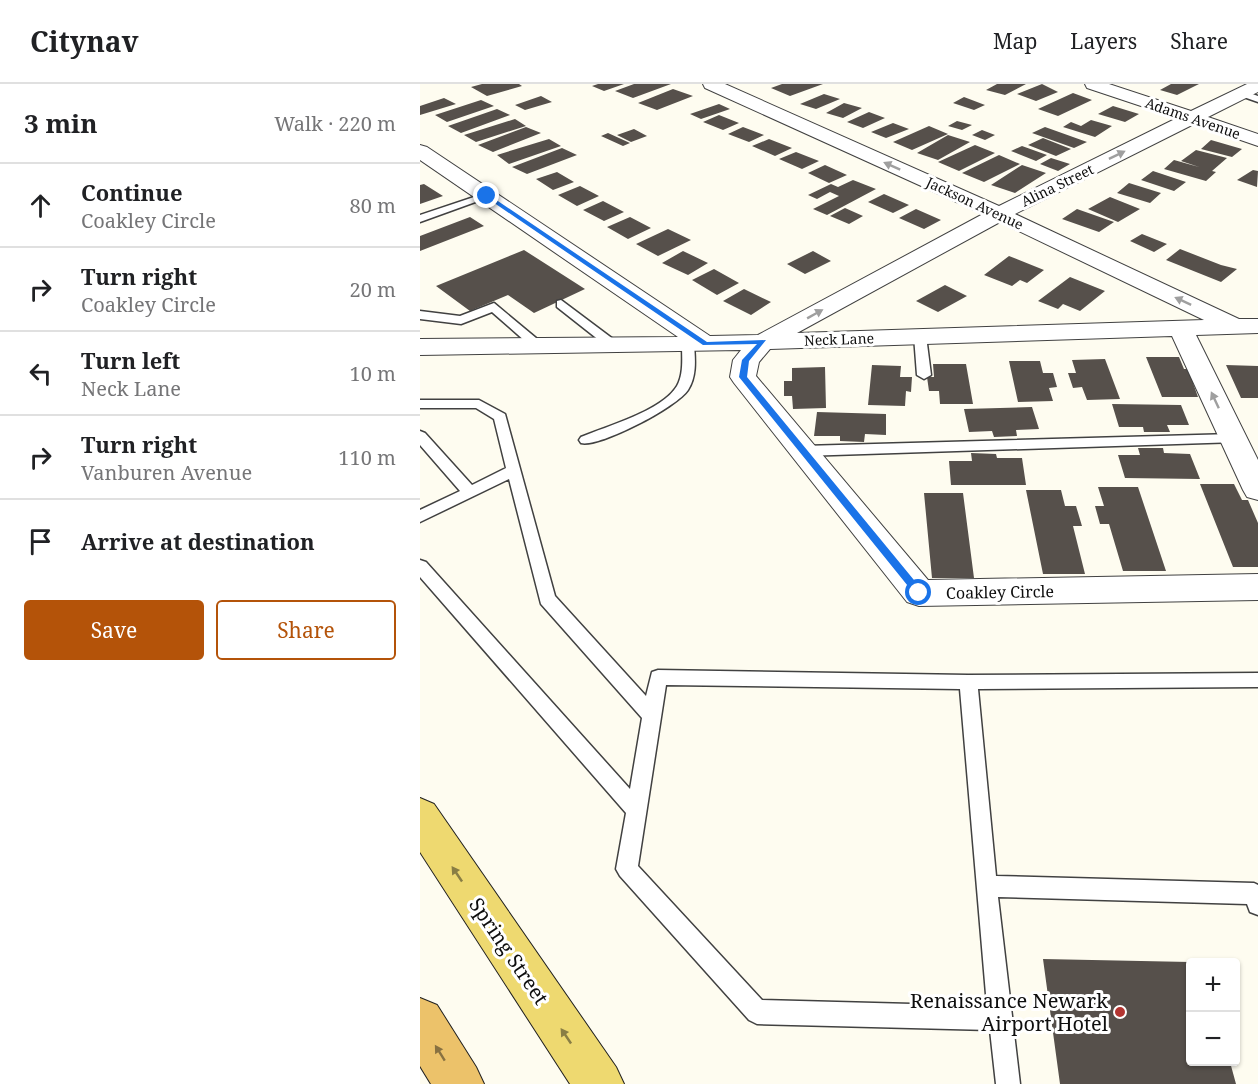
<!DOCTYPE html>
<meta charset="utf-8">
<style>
body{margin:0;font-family:"Noto Serif",serif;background:#f2f2f2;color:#202124}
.controls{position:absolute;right:18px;bottom:18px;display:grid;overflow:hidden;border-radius:6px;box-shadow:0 2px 4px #0004}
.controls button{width:54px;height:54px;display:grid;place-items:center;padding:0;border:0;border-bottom:2px solid #e0e0e0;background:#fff;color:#202124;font:30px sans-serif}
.stop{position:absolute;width:18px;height:18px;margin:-14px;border:4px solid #1a73e8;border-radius:50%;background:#fff}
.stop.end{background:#1a73e8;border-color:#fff;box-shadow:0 2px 6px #0008}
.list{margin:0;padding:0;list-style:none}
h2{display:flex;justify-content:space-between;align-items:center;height:78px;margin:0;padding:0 24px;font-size:26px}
h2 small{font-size:20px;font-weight:400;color:#757577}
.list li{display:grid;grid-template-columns:39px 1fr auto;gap:18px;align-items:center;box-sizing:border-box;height:84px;padding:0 24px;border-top:2px solid #e0e0e0}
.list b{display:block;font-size:22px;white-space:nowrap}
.list p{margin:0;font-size:20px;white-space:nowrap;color:#757577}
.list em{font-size:20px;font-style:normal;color:#757577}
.actions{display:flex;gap:12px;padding:18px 24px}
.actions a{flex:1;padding:14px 0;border:2px solid #b45309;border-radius:6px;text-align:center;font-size:21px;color:#b45309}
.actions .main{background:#b45309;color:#fff}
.icon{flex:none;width:33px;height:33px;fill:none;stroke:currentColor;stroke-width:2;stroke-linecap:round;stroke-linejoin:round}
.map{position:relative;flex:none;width:838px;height:1000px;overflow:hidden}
header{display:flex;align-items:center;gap:36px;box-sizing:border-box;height:84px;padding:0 30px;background:#fff;border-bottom:2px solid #e0e0e0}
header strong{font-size:28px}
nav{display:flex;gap:33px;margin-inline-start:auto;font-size:21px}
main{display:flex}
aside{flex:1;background:#fff}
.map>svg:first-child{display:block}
.building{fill:#56504b}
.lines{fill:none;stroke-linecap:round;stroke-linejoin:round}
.service-casing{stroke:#414141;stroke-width:3}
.minor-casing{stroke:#414141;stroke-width:2}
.primary-casing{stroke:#1f1f1f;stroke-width:2}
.trunk-casing{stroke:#1f1f1f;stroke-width:2}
.service{fill:#fff;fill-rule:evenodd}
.minor{fill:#fff;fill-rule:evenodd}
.primary{fill:#eed970;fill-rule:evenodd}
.trunk{fill:#ecc26a;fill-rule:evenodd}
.oneway{fill:#9f9f9f}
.oneway2{fill:#897e44}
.oneway3{fill:#887141}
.route{fill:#1a73e8}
.poi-dot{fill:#b33531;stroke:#fff;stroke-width:2}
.labels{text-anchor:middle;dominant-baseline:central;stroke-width:6;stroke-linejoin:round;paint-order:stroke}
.far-street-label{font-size:14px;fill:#0e0e0e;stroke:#fff}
.street-label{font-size:16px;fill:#0e0e0e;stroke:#fff}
.near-street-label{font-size:20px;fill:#0e0e0e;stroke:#fff}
.near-poi-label{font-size:20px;fill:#0e0e0e;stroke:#fff;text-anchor:end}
</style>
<header>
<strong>Citynav</strong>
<nav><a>Map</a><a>Layers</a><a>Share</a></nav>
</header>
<main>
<aside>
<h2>3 min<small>Walk · 220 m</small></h2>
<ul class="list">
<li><svg class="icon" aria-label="ahead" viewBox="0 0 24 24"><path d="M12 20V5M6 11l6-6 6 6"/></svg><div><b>Continue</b><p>Coakley Circle</p></div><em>80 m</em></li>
<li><svg class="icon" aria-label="right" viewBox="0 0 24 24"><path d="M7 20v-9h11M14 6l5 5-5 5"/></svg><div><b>Turn right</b><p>Coakley Circle</p></div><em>20 m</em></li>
<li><svg class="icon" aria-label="left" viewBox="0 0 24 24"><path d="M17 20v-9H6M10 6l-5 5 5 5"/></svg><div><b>Turn left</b><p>Neck Lane</p></div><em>10 m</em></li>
<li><svg class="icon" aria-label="right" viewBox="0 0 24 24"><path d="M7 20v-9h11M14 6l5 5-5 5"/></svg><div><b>Turn right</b><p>Vanburen Avenue</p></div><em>110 m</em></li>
<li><svg class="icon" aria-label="arrive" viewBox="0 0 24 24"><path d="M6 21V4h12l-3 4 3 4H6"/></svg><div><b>Arrive at destination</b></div></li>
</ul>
<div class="actions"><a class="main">Save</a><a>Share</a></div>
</aside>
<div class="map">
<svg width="838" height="1000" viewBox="0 0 838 1000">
<rect width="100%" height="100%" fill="#fefcf0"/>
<path class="building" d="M62,0H99L102,2L67,12L51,3Z
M178,0H204L184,7L172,2Z
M214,0H251L213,14L195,7Z
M362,0H403L370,12L351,4Z
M577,0H606L585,11L566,6Z
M622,0L638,8L616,17L597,10Z
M751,0H779L757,11L740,6Z
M253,5L273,12L237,26L218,19Z
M653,9L672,16L638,32L618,25Z
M404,10L420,15L396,25L380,20Z
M121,12L132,18L105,26L95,21Z
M544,13L565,21L554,26L533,19Z
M24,14L36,20L0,31V22Z
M61,16L74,22L27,38L15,31Z
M424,19L442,24L423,34L406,29Z
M299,20L310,25L281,35L270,30Z
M693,22L719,30L705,38L678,30Z
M77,25L90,31L41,49L28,42Z
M449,28L465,34L443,44L427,38Z
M299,31L319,39L303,46L283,38Z
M95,35L106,42L56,58L44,51Z
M671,36L692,42L675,53L643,43L651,38L661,42Z
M537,37L552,41L542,46L528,42Z
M473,39L489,45L466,54L451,48Z
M509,42L528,50L492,66L473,58Z
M106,43L121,49L73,68L58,61Z
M323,43L344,51L329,58L308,50Z
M625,43L667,58L654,64L612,49Z
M214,45L227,52L211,58L197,51Z
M562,46L575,51L565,56L552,51Z
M188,49L210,59L203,62L181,52Z
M528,51L550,58L518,76L497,69Z
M623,54L651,65L636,72L608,61Z
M129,55L141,62L89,80L77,71Z
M349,55L372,64L355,72L332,62Z
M791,56L822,65L812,73L781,65Z
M555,61L575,69L539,87L518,78Z
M602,62L627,71L616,77L591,67Z
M142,64L157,71L107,90L92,83Z
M776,66L807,74L792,87L796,88L786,97L744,85L754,76L779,83L761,77Z
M376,68L399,77L382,85L359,75Z
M579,71L600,80L564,98L542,89Z
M631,74L650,80L638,87L620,80Z
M405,81L427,91L409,99L388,89Z
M602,81L626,89L595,109L571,101Z
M833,86L838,87L837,103L817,96Z
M733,87L766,98L754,107L721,96Z
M137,88L154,98L133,106L116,95Z
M433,96L456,105L407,131L393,125L419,112L410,108L397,115L388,111L411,100L418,103Z
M709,99L741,109L730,119L697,109Z
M4,100L23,112L0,120V101Z
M160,102L179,112L157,122L138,111Z
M464,110L489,121L473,129L448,118Z
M690,113L720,125L698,138L668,125Z
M183,117L204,128L184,137L163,126Z
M425,124L443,132L429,140L410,132Z
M496,125L521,136L504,145L479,134Z
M657,125L694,138L679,148L642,135Z
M50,133L64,142L0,167V152Z
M210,133L231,144L208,155L187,143Z
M248,145L271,156L238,172L216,160Z
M722,150L747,160L734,168L710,157Z
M760,165L801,181L817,185L801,198L746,176Z
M104,166L165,205L114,229L88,211L50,227L16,202Z
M263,167L288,179L268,191L242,179Z
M393,167L411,177L385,190L367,180Z
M589,172L624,186L607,199L600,196L592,202L564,191Z
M294,185L319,199L297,211L272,196Z
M650,193L685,207L660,227L643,220L638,225L618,217Z
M525,201L547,212L518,228L496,217Z
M324,205L351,218L331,231L303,217Z
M726,273H759L764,285H774L780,299H773L778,313H742Z
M685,275L700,315L667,316L662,303L653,304L648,289H656L652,276Z
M589,277H620L623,289H633L637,303L629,304L633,317L598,318Z
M513,280H546L553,320H520L519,307H509L507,293H514Z
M452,281L481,282L480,293H492L491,308L486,307L485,322L448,321Z
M806,281L838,282V314H821Z
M405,283L406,324L373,325L372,312H364V297H372V284Z
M692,320L761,321L769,341H747L750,348H724L723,343H699Z
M612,323L619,345L596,346L597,352L574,353L572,347L549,348L544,325Z
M397,328L466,330V351L445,350L444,358L420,357V352H394Z
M718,364H743L744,369L770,370L780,395L705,394L698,371H720Z
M551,369L576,370L577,374H602L606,401H531L529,377H552Z
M780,400H814L822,416H828L838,439V483H813Z
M678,403H718L746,487H703L689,440H680L675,422H684Z
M606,406H641L645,422H656L662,442H653L665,490H623Z
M504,409H543L554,494H512Z
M623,875L770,878V978H810L816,1000H640Z"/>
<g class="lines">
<defs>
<path id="service" d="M821,6L838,12V18L818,11Z
M63,110L72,112L0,138V131Z
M141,216L197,258V264H189L137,223V217Z
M74,219L122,259V265H114L72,228L41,240L0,235V227L40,232Z
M500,248L506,252L511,291L504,295L497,291L494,252Z
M268,256L274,260C275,275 277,292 268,306C257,323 179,364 161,359L159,356L161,353C187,342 242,327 257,302C264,290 262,273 262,260Z
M0,316H59L85,330L135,512L226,612L232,588L238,586L548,591L838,589V603L558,605L576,792L834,799L838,801V831L830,828L827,820L578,813L600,1000H576L570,946L337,940L329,936L200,792L196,785L206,729L0,493V476L6,478L210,705L222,634L121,520L89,395L0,438V426L40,407L0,361V347L5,349L52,401L86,384L74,335L56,324H0ZM246,601L540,605L567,922L342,916L218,782Z
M813,350L820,355L818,358L383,372L376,367L383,362Z"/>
<path id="minor" d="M283,0H305L579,122L757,34L667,4L665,0H689L771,27L827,0H838V8L788,33L838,50V62L774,40L595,130L819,235H838V249L776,251L838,376V416L827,413L823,406L752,252L350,265L339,278L336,292L508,496L838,490V516L499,522L487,518L314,299L310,293L313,276L321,266L0,271V255L258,253L0,76V61L7,63L290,252L338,251L563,130L285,4ZM580,138L784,236L377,249Z"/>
<path id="primary" d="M0,714L14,720L196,983L204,1000H150L0,768Z"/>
<path id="trunk" d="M0,914L17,921L56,983L64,1000H11L0,982Z"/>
</defs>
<use href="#service" class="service-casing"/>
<use href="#minor" class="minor-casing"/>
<use href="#primary" class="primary-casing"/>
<use href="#trunk" class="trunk-casing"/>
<use href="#service" class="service"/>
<use href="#minor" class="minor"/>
<use href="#primary" class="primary"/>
<use href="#trunk" class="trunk"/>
</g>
<defs><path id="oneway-solid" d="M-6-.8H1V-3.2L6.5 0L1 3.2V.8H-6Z" transform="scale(1.5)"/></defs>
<g class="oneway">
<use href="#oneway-solid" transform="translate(697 71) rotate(-26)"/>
<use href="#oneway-solid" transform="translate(472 82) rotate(-156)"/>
<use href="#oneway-solid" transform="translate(763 217) rotate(-155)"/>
<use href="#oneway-solid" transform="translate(395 230) rotate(-29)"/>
<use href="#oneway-solid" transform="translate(795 316) rotate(-115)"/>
</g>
<g class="oneway2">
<use href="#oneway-solid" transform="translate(37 790) rotate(-124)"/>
<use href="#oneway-solid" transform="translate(146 952) rotate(-124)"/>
</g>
<use class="oneway3" href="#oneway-solid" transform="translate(20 969) rotate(-122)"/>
<path class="route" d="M69,111L287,258L346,256L329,277L327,293L503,507V512H496L319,293L322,276L337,260L283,261L64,112Z"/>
<circle class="poi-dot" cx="700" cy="928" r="6"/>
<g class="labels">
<g class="far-street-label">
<text transform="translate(773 34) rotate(19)">Adams Avenue</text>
<text transform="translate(637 101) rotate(-26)">Alina Street</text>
<text transform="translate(555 119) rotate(25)">Jackson Avenue</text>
<text transform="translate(419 255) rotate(-2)">Neck Lane</text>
</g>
<g class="street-label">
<text transform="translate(580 508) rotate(-1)">Coakley Circle</text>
</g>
<g class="near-street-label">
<text transform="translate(89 867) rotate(56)">Spring Street</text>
</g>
<g class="near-poi-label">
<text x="688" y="916">Renaissance Newark<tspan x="688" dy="23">Airport Hotel</tspan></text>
</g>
</g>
</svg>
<div class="controls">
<button>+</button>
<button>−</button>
</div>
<div class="stop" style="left:499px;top:509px"></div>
<div class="stop end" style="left:67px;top:112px"></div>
</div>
</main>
